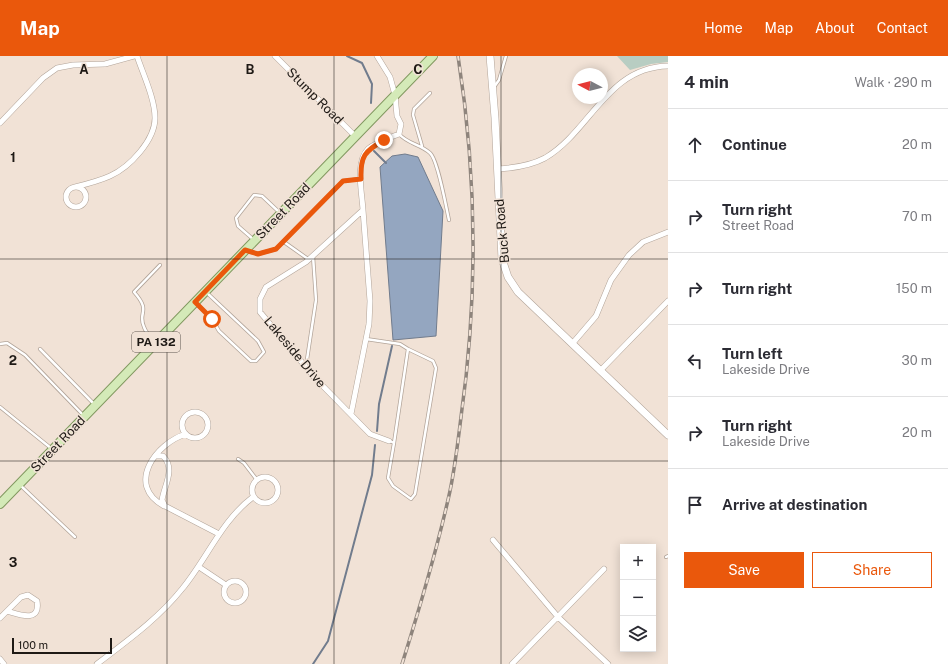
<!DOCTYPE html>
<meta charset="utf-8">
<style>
body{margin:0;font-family:"Public Sans",sans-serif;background:#f2f2f3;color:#2b2b33}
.controls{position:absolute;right:12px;bottom:12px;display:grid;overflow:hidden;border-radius:0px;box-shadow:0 2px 10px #0003}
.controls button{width:36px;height:36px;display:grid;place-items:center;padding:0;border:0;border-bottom:1px solid #e1e1e2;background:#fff;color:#2b2b33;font:20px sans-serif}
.compass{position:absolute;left:572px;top:12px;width:36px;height:36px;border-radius:50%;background:#fff;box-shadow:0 2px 10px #0003;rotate:277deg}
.scale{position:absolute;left:12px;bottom:10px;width:100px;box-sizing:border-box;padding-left:4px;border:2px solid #1e1915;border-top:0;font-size:11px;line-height:14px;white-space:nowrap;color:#1e1915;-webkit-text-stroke:3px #f1e2d6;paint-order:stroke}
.stop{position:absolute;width:12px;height:12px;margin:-9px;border:3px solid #ea580c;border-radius:50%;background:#fff}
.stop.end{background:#ea580c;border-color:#fff;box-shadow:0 1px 4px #0008}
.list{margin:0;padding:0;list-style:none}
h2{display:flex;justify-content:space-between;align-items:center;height:52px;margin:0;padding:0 16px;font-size:17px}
h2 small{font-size:13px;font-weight:400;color:#7c7c81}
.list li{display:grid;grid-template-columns:26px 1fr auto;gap:12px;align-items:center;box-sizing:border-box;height:72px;padding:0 16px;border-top:1px solid #e1e1e2}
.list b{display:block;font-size:15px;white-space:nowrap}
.list p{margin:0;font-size:13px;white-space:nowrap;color:#7c7c81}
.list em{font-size:13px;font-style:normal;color:#7c7c81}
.actions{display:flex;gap:8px;padding:12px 16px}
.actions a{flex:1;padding:9px 0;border:1px solid #ea580c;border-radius:0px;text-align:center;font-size:14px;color:#ea580c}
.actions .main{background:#ea580c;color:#fff}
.icon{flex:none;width:22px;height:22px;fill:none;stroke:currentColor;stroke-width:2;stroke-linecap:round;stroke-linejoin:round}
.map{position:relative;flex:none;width:668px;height:608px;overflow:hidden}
header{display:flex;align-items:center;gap:24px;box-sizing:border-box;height:56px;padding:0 20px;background:#ea580c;color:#fff}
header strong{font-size:19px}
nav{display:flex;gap:22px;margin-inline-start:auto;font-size:14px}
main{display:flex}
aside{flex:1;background:#fff}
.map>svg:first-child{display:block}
.green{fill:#b8cdc2}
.water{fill:#94a6c0;stroke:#717c8d}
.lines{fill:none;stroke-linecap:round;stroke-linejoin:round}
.stream{stroke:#717c8d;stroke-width:2}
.lane-casing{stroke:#b2a499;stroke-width:4}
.street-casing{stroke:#b2a499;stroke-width:6}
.secondary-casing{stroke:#b2a499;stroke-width:8}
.primary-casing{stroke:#829860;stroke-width:10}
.lane{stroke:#fff;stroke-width:2.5}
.street{stroke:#fff;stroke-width:5}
.secondary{stroke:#fff;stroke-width:7}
.primary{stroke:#d4eab8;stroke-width:8}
.rail-casing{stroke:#8e847c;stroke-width:3.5}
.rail{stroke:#f1e2d6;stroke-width:2;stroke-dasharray:6;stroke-linecap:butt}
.route{stroke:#ea580c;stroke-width:5}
.grid{fill:none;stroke:#1e1915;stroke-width:1;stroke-opacity:0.55}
.labels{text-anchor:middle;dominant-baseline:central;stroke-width:3;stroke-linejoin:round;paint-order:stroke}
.shield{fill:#f1e2d6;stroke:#5d554f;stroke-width:1}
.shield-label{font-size:12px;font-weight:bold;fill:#1e1915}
.street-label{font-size:13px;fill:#1e1915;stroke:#f1e2d6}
.grid-label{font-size:13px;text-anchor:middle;font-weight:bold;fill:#1e1915;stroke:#f1e2d6;stroke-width:3;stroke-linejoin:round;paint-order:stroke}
</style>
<header>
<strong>Map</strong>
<nav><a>Home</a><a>Map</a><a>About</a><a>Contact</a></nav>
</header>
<main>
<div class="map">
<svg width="668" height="608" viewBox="0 0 668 608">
<rect width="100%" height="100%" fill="#f1e2d6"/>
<path class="green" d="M617,0H668V6L651,8L630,14Z"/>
<path class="water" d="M405,98L418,101L443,155L436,280L393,284L380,111L392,100Z"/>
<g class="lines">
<path class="stream" d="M347,0L362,7L372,28L371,47
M374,95L386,107
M377,375L379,348L392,290
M313,608L328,585L372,419L375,389"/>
<defs>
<path id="lane" d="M494,31L499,24L506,0
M399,78C408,88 420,88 430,97C438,104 446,151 449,164
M422,90L413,59L414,53L430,37
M254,184L238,170L236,162L254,139L262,140L279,156
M284,186L308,203
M247,195L258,198L276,193L343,125L360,123
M197,248L212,263L219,275L251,305H256L264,296L258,285L206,236
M366,283L400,288L408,293
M155,287C151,282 146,277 144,271C137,256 152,256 134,236L160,209
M0,288L7,287L25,299L84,360
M40,293L95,349
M306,310L316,244L313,200
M0,351L52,393
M390,385L394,387L388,422L393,430L411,443L415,438L436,312L433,305L408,293L394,387
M238,403L244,407L257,424
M20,429L75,481
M666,501L668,500"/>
<path id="street" d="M275,0L355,80
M0,67L43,22L57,12L73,9L105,8L134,0
M498,113C514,112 530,110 545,102C590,76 607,11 668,10
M66 141a10 10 0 1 1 20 0a10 10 0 1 1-20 0Z
M75,131C87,128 99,125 110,120C130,111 155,84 155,62C155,43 143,18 137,0
M363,154C362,137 355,106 368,93C376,86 389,82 399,78L401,68L397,60L395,39L390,21L377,0
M572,288L596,260L611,224L629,199L643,186L668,176
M600,315L668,245
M182 369a13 13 0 1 1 26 0a13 13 0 1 1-26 0Z
M351,358L369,268L370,245L363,154L306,206L266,231L260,243V256L315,322L370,378L389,385
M155,400H163C176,413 164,430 162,444L165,450L219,478
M252 434a13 13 0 1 1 26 0a13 13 0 1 1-26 0Z
M164,450C125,429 156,387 186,378
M493,484L558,561L608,608
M199,511L226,529
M224 536a11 11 0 1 1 22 0a11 11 0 1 1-22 0Z
M28,539L37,545C41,568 18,558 7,555L21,541Z
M0,562L7,555
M0,603L4,608
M97,608C127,585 158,563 182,533C207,503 221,465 253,441
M512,608L604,513"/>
<path id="secondary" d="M490,0L495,62L502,203L508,221L518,236L668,379"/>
<path id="primary" d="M0,448L433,0"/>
</defs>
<use href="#lane" class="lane-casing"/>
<use href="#street" class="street-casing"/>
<use href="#secondary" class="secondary-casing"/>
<use href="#primary" class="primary-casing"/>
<use href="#lane" class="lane"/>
<use href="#street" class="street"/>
<use href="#secondary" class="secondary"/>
<use href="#primary" class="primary"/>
<defs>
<path id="rail" d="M402,608C420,551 437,494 450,435C455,411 458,386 461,361C478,241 477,120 458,0"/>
</defs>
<use href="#rail" class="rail-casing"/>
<use href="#rail" class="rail"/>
</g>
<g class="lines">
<path class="route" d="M212,263L195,246L245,194L258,198L276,193L343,125L361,123C360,100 365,95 384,84"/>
</g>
<path class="grid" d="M167,0V608M334,0V608M501,0V608M0,203H668M0,405H668"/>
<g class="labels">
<rect class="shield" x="132" y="276" width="48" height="20" rx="3"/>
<g class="shield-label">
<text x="156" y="286">PA 132</text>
</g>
<g class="street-label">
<text transform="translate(315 40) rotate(45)">Stump Road</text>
<text transform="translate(283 155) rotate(-46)">Street Road</text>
<text transform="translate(502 175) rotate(-95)">Buck Road</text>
<text transform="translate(295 296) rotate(50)">Lakeside Drive</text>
<text transform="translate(58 388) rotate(-46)">Street Road</text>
</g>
</g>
<g class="grid-label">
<text x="84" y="18">A</text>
<text x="250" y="18">B</text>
<text x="418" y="18">C</text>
<text x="13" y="106">1</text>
<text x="13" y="309">2</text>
<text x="13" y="511">3</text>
</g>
</svg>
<div class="controls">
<button>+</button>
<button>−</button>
<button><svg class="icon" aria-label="layers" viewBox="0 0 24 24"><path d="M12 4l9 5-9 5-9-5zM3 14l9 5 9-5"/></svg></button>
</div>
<svg class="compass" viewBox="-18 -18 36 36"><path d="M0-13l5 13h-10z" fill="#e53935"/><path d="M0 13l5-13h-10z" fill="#7c7c81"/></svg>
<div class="scale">100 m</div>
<div class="stop" style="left:212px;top:263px"></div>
<div class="stop end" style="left:384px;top:84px"></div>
</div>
<aside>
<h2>4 min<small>Walk · 290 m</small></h2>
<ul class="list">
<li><svg class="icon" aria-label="ahead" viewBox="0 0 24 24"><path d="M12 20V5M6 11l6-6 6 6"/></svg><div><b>Continue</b></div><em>20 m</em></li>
<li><svg class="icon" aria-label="right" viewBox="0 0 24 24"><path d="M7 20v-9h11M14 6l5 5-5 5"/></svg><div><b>Turn right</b><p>Street Road</p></div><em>70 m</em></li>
<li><svg class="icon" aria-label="right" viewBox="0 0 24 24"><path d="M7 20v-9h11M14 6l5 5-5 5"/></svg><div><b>Turn right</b></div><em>150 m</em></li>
<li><svg class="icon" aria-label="left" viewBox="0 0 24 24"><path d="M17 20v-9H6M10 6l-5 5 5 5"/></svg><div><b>Turn left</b><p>Lakeside Drive</p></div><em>30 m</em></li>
<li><svg class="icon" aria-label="right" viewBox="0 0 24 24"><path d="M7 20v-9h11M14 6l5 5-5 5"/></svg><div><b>Turn right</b><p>Lakeside Drive</p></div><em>20 m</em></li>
<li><svg class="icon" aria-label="arrive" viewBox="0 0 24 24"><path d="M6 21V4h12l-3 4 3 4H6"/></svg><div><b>Arrive at destination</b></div></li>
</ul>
<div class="actions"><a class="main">Save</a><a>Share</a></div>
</aside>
</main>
